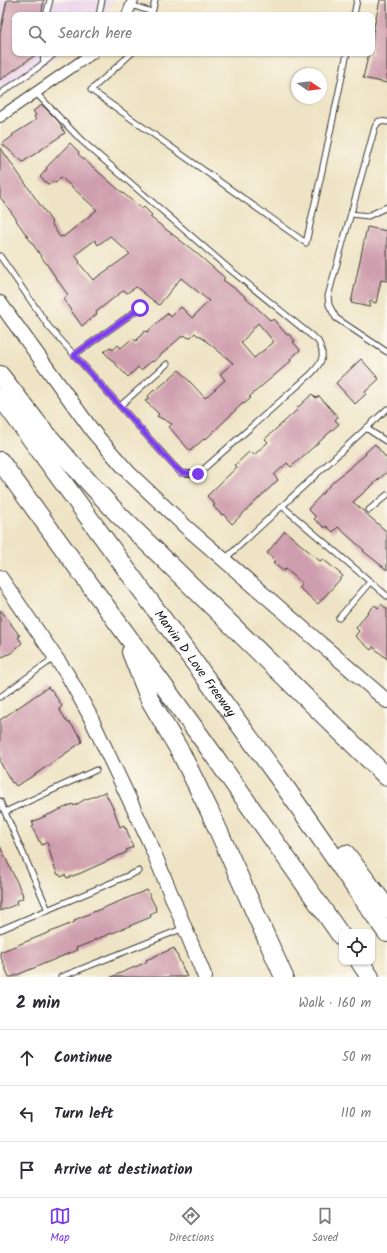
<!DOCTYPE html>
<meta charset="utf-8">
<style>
body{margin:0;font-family:Kalam,sans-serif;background:#f7f7f7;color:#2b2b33}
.controls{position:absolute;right:12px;bottom:12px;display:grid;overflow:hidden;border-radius:8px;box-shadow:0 1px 3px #0004}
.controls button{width:36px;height:36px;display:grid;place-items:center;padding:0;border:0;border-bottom:1px solid #e1e1e2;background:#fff;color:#2b2b33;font:20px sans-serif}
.compass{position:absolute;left:291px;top:68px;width:36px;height:36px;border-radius:50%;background:#fff;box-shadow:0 1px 3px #0004;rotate:103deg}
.stop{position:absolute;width:12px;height:12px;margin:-9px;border:3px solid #7c3aed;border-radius:50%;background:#fff}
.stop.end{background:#7c3aed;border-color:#fff;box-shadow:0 1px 4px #0008}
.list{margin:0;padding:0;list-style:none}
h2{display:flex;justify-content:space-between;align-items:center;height:52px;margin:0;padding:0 16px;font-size:17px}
h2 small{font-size:13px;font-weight:400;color:#7c7c81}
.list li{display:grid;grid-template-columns:26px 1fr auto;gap:12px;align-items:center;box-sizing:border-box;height:56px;padding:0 16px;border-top:1px solid #e1e1e2}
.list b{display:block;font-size:15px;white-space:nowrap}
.list em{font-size:13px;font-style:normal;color:#7c7c81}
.icon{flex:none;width:22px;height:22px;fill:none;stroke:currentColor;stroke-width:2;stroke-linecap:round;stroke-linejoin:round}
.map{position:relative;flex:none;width:387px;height:977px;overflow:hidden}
.search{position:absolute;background:#fff;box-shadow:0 1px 3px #0004;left:12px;right:12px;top:12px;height:44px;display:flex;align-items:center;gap:10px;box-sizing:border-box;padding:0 14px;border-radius:8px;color:#7c7c81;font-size:15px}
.sheet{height:220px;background:#fff}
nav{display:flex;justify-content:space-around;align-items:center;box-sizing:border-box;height:56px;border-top:1px solid #e1e1e2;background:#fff;font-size:11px;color:#7c7c81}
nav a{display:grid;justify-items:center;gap:2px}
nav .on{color:#7c3aed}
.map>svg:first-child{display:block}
.built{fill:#ead1ec}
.building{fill:#cf9eae;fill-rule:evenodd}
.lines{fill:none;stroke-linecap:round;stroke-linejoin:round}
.lane-casing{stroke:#3c3a35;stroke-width:7}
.street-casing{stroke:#3c3a35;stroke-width:12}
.secondary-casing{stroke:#3c3a35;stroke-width:16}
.highway-casing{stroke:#3c3a35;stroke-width:20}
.lane{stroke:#fff;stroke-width:5}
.street{stroke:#fff;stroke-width:10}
.secondary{stroke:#fff;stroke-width:14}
.highway{stroke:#fff;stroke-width:18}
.route{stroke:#7c3aed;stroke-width:5}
.labels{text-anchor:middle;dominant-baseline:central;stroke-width:3.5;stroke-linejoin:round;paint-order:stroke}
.street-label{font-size:13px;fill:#1c1c1c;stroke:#fbf7ec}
</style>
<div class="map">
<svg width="387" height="977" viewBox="0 0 387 977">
<rect width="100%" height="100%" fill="#fbf7ec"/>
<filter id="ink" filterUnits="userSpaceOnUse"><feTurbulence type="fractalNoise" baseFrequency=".025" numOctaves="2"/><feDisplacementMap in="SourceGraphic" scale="8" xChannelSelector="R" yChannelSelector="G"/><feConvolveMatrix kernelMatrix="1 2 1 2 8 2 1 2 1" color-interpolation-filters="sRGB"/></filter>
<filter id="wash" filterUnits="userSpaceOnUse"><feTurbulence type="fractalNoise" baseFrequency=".012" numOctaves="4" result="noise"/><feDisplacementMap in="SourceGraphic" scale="16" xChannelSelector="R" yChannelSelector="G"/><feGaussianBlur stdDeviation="0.9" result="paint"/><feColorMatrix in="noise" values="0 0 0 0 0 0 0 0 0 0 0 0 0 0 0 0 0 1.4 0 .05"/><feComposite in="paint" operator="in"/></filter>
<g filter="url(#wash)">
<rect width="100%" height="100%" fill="#eee3c4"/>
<path class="built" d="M0,0H114L104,15H15V53H62L0,96Z"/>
<g id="blocks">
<path class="building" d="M7,0H44L41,15H15V53H38L0,80V33Z
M380,0H387V83L363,78L369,53H372V36Z
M42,105L59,122L65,133L23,162L2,144L13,136L12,135L36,120L34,116L36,115L33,111Z
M70,143L79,152L78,154L118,189L142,209L144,207L152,215L150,217L194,251L225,278L223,280L241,293L271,321L273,319L287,335L289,334L295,341L293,342L300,350L290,359L291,361L249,397L251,398L244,404L243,403L206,439L205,438L190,451L169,427L172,424L157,416L159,414L145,401L149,398L148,396L154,390L155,391L179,370L205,398L225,380L220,374L233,363L199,335L198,336L195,333L190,338L189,337L188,338L185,335L183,337L182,336L153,362L152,361L141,370L138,367L128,377L104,352L110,347L113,350L118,345L121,348L133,338L136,341L145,331L147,332L168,313L171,317L181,307L192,318L209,301L181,278L159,305L136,287L127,293L124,290L96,312L97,314L82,326L63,299L68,295L16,220H17L0,197V147L52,222L51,223L60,237L62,236L63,237L97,210L61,177L56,183L53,181L49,185L40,177L47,169L46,168ZM110,236L130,254L93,280L79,263L80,262L75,255L95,240L98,245ZM258,323L274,342L254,358L241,343Z
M367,227L387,231V281L381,280L376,303L370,301L369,307L351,303Z
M361,359L379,379L365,392L366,394L355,404L336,383Z
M312,394L316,398L319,396L338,417L335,420L339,424L291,467L287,463L274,475L278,480L232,524L223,514L222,515L213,506L215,505L207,496L237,467L235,465L250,451L254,455L268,442L265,439L297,410L296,409Z
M375,444L387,459V472L353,502L387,532V570L363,551L364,550L338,527L333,532L326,526L325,528L314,519L316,517L308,509L334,481L366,454L365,453Z
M285,531L320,561L323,559L343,576L318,604L298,587L302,583L286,569L283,571L273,563L276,561L267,553Z
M381,604L387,609V659L373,647L371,650L355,636L359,631L356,628L368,612L375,605L378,608Z
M0,610L11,623V624L20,636L18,637L22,643L11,653L0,658Z
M48,687L50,690L51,689L62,706L59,709L68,723H70L80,736L82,742L33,776L16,786L13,782L12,783L0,762V720Z
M105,792L114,810L120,827L124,825L125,829L126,828L133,847L126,850L127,852L81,873L67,878L65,875L61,877L59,874L58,875L54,866L47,842L42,845L40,841H39L32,827L34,826L32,822L73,804L74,806L84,800Z
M0,846L23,895H22L23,898L16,901L17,904L0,911Z
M147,890L156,908H155L156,911L150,914L151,917L115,932L94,940V941L76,948L77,950L12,977H9L0,955V952L53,931L75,922L74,920Z
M174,948L187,977H111L147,962L146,960Z"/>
</g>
</g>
<g filter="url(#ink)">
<use href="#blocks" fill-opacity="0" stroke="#3c3a35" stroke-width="1"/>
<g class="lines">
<defs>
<path id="lane" d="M131,5L152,12
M152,14L155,0
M46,15L50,0
M99,15L102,0
M354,15L357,0
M43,53L44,63
M132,53L91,90L306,243L322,171L347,53
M0,94L40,66L55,53
M387,122L379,121L375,127L328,296L329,305L336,318L387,352
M351,214L368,216L387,207
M0,256L49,327L174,466L181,473L198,474L311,374C322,363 326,355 318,341L227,267L81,140L36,93
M74,355L140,308
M120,406L167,364
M366,428L387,442
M282,506L387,596
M369,510L387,495
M225,559L387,409
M339,618L370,582
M0,697L54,658
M0,801L48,910
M5,812L96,770
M0,930L139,871
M61,977L184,928"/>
<path id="street" d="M127,15L133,0
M0,117L93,53"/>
<path id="secondary" d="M0,303L94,433L129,473L186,527L387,701
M0,577L67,674L89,714L149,841L205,977"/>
<g id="highway">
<path d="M0,375L38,424L73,465L117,513L387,777"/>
<path id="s1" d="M0,396L283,784L387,933"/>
<path d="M0,461L203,740L342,937"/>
<path d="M131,652L150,700L181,753L210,812L284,977"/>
<path d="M346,854L387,908"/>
<path d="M360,962L370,977"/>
</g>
</defs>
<use href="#lane" class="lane-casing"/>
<use href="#street" class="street-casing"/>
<use href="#secondary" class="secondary-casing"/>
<use href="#highway" class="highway-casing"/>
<use href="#lane" class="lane"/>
<use href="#street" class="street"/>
<use href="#secondary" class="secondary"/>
<use href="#highway" class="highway"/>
</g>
</g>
<g class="lines" filter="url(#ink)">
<path class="route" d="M140,308L74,355L174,466L182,473L198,474"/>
</g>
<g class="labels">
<g class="street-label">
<text stroke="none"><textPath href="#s1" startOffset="331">Marvin D Love Freeway</textPath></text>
</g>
</g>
</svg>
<div class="controls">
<button><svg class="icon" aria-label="locate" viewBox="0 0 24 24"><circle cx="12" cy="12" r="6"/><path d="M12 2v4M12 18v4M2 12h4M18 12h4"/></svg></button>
</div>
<svg class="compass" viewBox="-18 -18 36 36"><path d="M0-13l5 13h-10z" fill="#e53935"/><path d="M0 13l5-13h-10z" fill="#7c7c81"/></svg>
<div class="stop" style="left:140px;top:308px"></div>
<div class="stop end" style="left:198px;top:474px"></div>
<div class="search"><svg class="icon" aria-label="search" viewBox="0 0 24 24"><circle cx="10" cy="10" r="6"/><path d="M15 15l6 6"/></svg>Search here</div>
</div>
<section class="sheet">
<h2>2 min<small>Walk · 160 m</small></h2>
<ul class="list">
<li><svg class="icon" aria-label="ahead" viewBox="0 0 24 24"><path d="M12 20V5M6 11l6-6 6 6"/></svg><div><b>Continue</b></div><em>50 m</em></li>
<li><svg class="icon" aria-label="left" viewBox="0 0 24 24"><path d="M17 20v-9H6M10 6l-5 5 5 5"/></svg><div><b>Turn left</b></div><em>110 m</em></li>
<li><svg class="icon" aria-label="arrive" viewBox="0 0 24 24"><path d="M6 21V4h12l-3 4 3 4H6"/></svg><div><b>Arrive at destination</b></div></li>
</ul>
</section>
<nav>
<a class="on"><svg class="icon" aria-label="map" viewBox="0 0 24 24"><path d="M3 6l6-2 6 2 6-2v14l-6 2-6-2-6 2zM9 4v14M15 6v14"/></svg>Map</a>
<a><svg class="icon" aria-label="directions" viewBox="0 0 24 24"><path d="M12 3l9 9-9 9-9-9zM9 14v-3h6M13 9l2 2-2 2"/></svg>Directions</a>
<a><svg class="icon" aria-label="saved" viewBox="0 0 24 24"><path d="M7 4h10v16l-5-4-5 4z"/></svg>Saved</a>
</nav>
